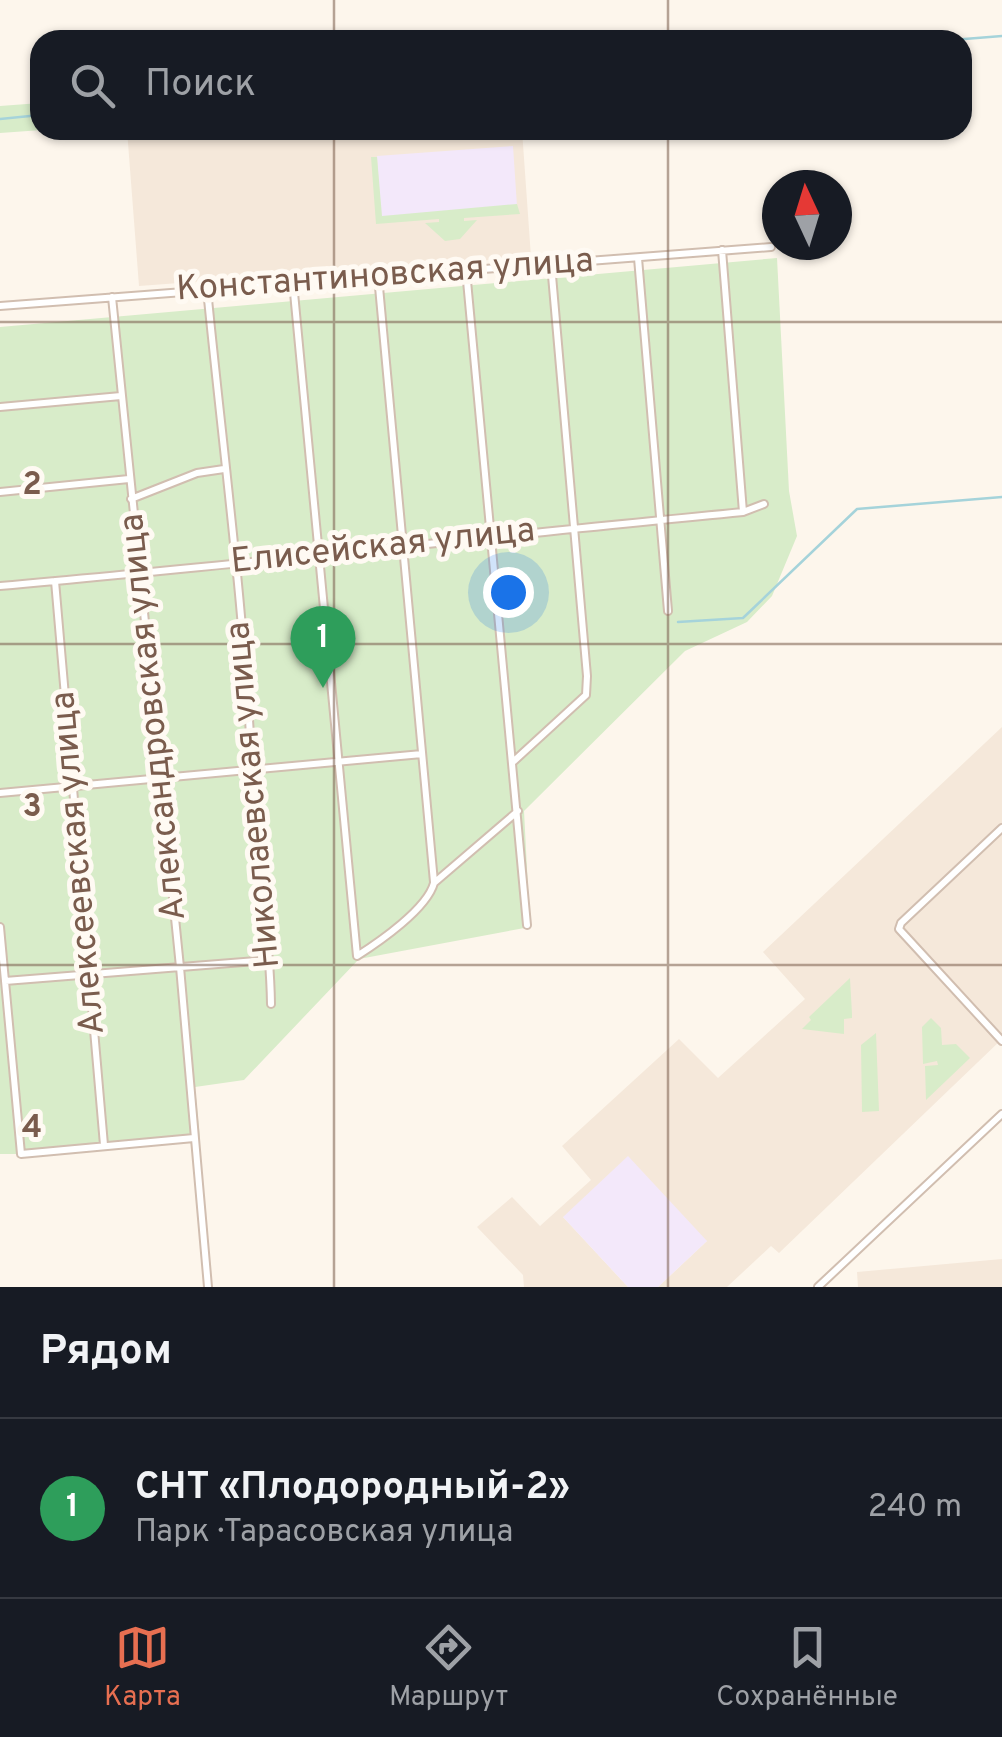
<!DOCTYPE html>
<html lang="ru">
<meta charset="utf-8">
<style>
body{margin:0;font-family:Overpass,sans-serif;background:#20242c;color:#f1f3f6}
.compass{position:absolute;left:762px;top:170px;width:90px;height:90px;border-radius:50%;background:#171b24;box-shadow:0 2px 8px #0004;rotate:356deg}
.you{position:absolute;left:508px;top:592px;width:35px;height:35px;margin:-25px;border:8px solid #fff;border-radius:50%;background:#1a73e8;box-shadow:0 0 0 15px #1a73e833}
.badge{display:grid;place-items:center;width:65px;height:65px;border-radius:50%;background:#e76f51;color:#fff;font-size:32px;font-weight:700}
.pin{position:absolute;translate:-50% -82px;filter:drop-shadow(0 2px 5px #0008)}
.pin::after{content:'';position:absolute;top:52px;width:35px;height:30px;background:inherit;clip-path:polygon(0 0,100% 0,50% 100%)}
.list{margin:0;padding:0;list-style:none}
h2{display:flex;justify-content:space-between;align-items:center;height:130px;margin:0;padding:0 40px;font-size:42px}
h2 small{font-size:32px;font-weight:400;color:#9ea1a6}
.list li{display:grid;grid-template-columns:65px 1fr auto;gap:30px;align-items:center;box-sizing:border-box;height:180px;padding:0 40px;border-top:2px solid #363941}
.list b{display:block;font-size:38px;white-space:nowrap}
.list p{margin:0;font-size:32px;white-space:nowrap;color:#9ea1a6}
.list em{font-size:32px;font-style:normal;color:#9ea1a6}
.icon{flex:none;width:55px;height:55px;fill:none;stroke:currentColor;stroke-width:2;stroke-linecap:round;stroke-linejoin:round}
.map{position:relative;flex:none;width:1002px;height:1287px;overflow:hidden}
.search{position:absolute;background:#171b24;box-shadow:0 2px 8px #0004;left:30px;right:30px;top:30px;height:110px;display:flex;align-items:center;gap:25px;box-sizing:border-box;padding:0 35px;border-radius:30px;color:#9ea1a6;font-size:38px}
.sheet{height:310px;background:#171b24}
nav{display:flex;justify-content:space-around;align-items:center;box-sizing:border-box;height:140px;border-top:2px solid #363941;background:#171b24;font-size:28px;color:#9ea1a6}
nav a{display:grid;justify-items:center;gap:5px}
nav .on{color:#e76f51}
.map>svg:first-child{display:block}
.residential{fill:#f5e8da}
.education{fill:#f3e8fa}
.green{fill:#d8ecc9}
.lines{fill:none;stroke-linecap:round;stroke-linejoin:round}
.stream{stroke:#a5d3da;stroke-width:2.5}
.minor-casing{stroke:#d1beb0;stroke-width:10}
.minor{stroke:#fff;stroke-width:6}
.grid{fill:none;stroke:#7a5c4d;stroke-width:2.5;stroke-opacity:0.55}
.labels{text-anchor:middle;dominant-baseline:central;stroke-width:10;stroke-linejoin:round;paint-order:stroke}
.street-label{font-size:35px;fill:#7a5c4d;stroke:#fffaf3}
.grid-label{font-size:32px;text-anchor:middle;font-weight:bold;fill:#7a5c4d;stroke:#fffaf3;stroke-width:10;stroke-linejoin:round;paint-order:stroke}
</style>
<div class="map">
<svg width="1002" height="1287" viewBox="0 0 1002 1287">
<rect width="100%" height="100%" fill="#fdf6ec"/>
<path class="residential" d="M127,130H522L531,257L139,286Z
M1002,727V1039L779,1253L771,1246L727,1287H658L707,1241L563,1217L628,1287H524L523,1275L477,1227L512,1197L540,1226L591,1180L562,1146L679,1039L718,1078L805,999L763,952Z
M1002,1259V1287H858L857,1272Z"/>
<path class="education" d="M513,146L517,206L381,217L377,156Z
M628,1156L707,1241L658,1287H628L563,1217Z"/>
<path class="green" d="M40,103L42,130L0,133V106Z
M371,157H377L382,216L517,204L520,214L464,218V221L477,220L460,239L445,241L425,223L439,222V219L376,224Z
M777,258L789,491L797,536L772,596L747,622L685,651L524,811L530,927L359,959L244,1080L195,1087L200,1139L28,1154H0V327Z
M850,978L852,1014V1018L844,1019V1034L802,1029L811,1020L809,1017Z
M931,1018L941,1028L942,1045L956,1044L970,1058L926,1100L925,1066L938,1065L937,1061L923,1064L922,1027Z
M876,1033L879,1111L862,1112L861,1045Z"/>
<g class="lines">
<path class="stream" d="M952,40L1002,36
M0,119L40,115
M678,622L743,618L857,509L1002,497"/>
<defs>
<path id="minor" d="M722,250L743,512
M638,258L668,611
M466,270L527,925
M378,276L434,882
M293,282L357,956C379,942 427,909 434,883L518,811
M207,289C223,451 245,614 252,775C255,852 270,927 271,1004
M112,297L180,967L208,1287
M0,306L771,247
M0,407L121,396
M0,492L129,479
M131,499L197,473L224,469
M55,581L104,1145
M0,586C248,564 495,536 743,512L764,504
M514,761L586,695L587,676L551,264
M0,793L422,754
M1002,828L901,923L899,929L1002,1041
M0,927L21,1154L194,1138
M5,981L269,960
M818,1287L1002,1114"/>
</defs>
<use href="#minor" class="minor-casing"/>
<use href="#minor" class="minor"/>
</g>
<path class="grid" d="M334,0V40M668,0V40M334,130V1287M668,130V1287M0,322H1002M0,644H1002M0,965H1002"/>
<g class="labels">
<g class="street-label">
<text transform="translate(385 276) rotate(-4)">Константиновская улица</text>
<text transform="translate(383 547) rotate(-6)">Елисейская улица</text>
<text transform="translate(154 717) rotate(-96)">Александровская улица</text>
<text transform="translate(254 795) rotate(-95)">Николаевская улица</text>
<text transform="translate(79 863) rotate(-95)">Алексеевская улица</text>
</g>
</g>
<g class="grid-label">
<text x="32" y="494">2</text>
<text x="32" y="816">3</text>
<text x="32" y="1137">4</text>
</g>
</svg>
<svg class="compass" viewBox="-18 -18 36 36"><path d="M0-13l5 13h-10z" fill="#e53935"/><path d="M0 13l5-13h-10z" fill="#9ea1a6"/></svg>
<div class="you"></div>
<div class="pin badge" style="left:323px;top:688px;background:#2e9e5b">1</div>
<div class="search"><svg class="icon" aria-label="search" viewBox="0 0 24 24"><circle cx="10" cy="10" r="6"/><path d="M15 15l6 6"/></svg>Поиск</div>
</div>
<section class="sheet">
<h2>Рядом<small></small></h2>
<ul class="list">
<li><span class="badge" style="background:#2e9e5b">1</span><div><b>СНТ «Плодородный-2»</b><p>Парк · Тарасовская улица</p></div><em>240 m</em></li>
</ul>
</section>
<nav>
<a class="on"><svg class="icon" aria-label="map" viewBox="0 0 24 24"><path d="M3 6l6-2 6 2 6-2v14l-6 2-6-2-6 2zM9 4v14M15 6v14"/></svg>Карта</a>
<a><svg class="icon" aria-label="directions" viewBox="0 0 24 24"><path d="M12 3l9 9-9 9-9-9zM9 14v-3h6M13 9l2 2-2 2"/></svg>Маршрут</a>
<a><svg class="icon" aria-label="saved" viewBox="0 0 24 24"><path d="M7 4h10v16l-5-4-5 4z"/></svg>Сохранённые</a>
</nav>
